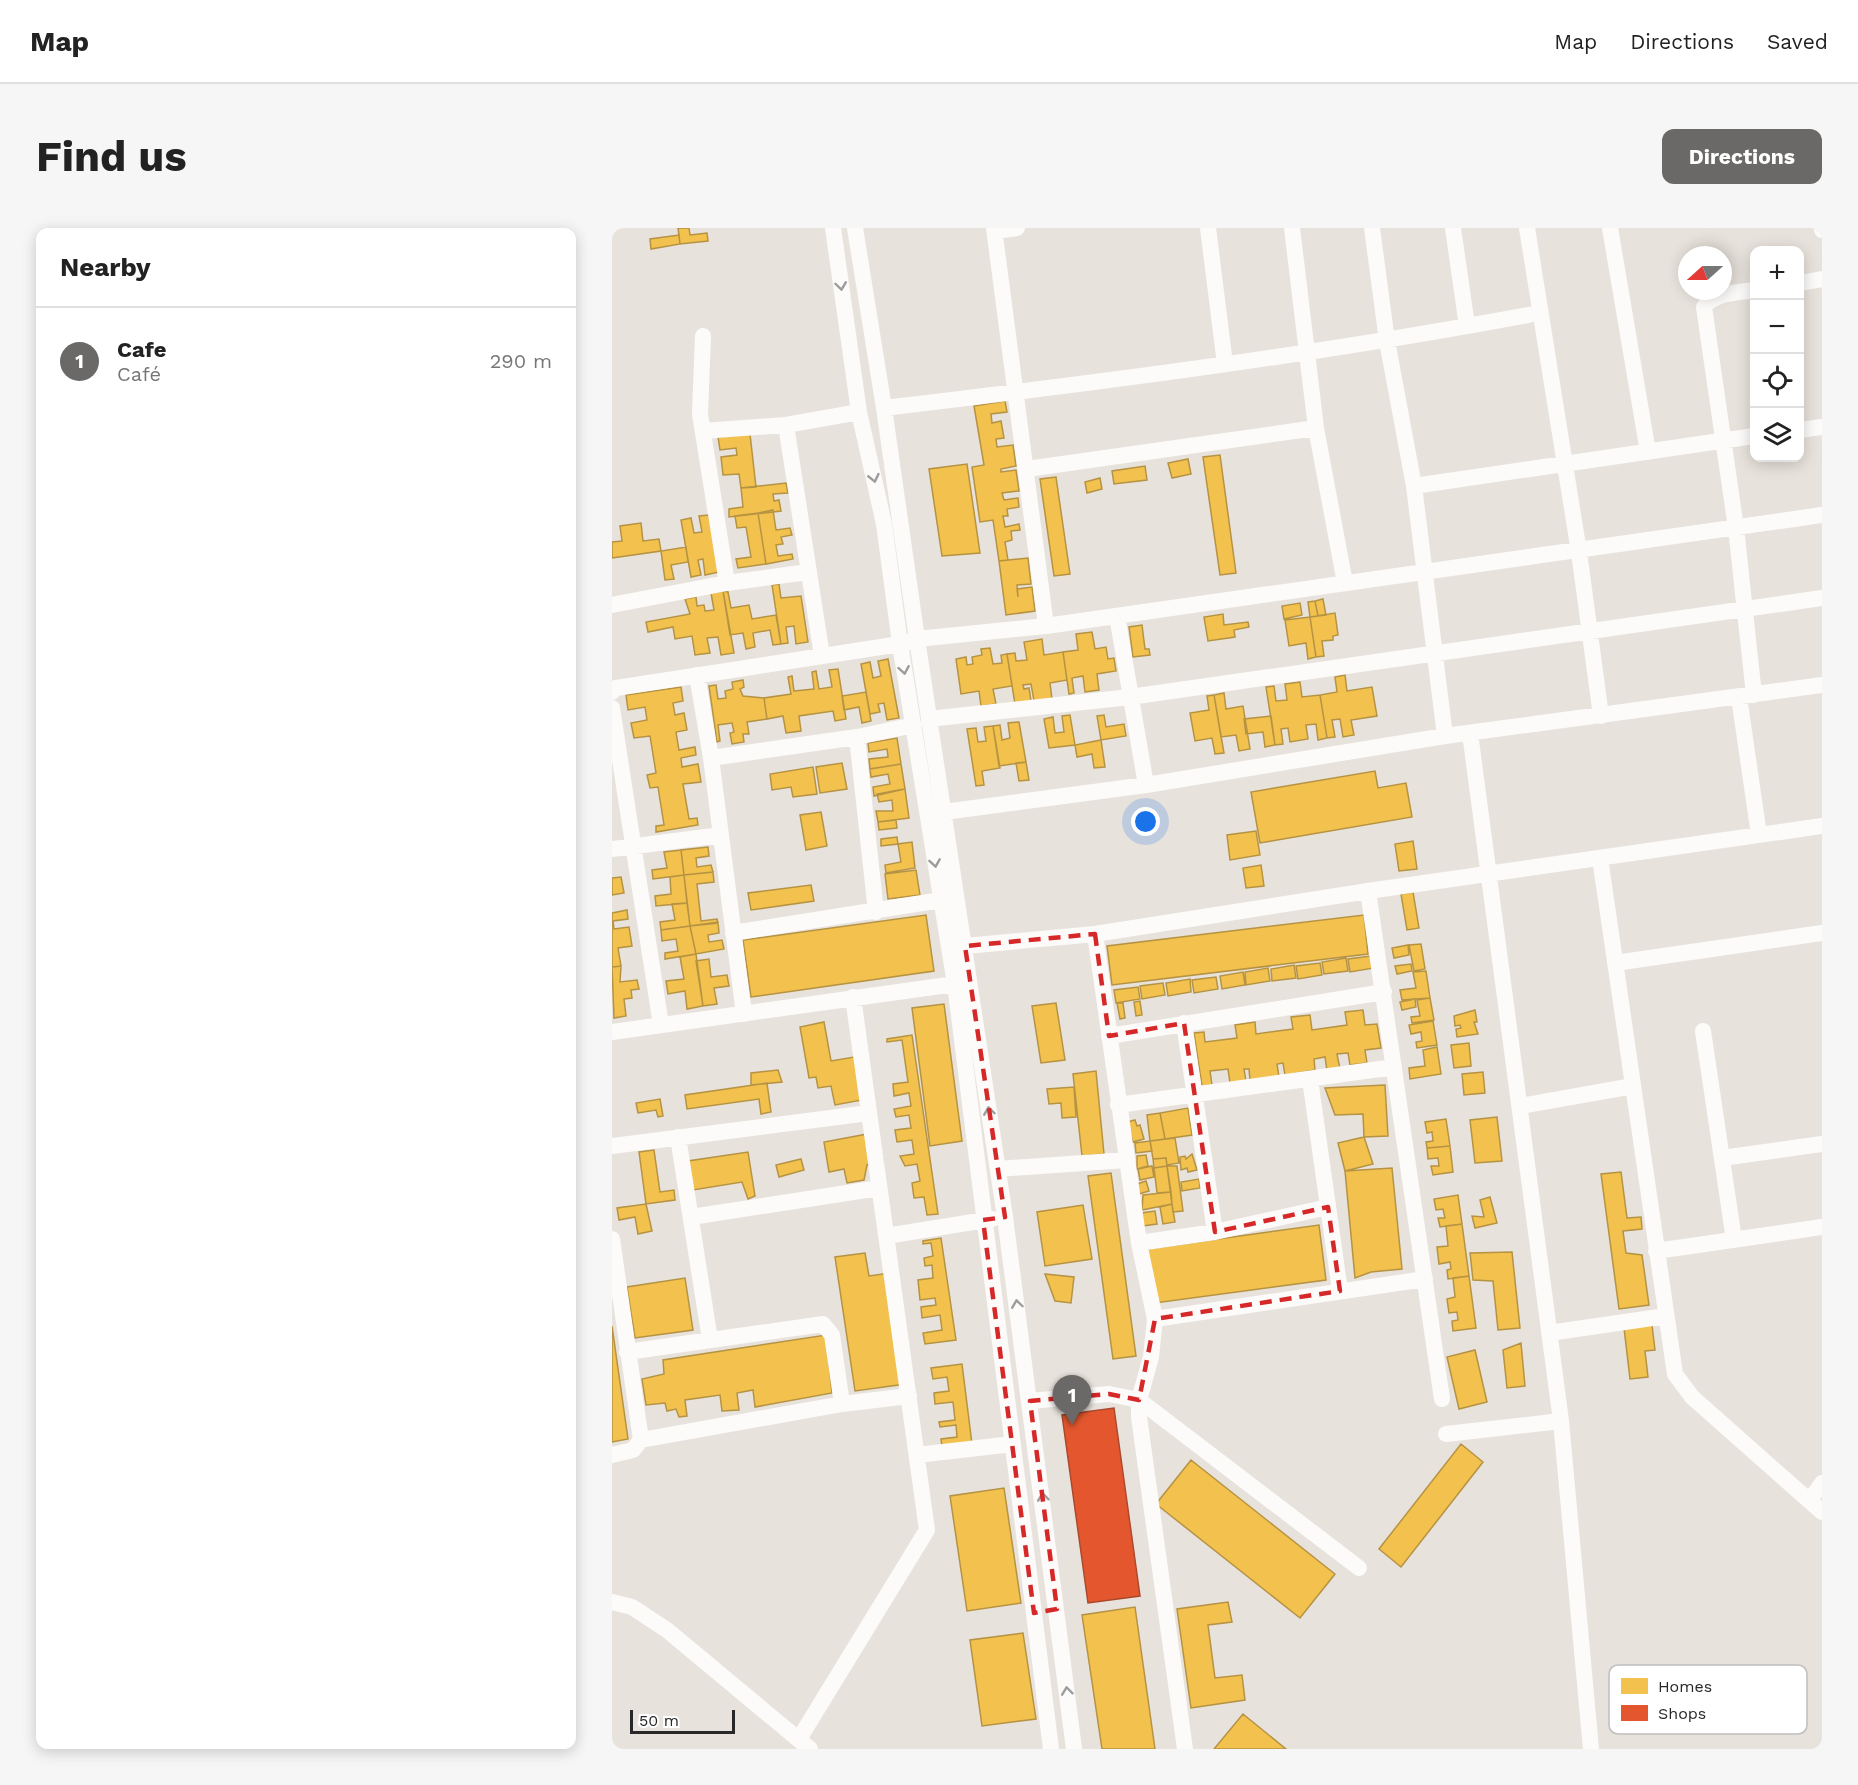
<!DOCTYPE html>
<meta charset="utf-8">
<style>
body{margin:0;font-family:"Work Sans",sans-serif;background:#f6f6f6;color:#222}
.controls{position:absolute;right:18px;top:18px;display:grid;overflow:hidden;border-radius:12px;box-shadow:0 3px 15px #0003}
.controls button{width:54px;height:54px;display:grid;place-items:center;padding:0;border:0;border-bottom:2px solid #e0e0e0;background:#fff;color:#222;font:30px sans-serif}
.compass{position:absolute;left:1066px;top:18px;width:54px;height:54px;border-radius:50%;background:#fff;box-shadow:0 3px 15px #0003;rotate:249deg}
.scale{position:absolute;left:18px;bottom:15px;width:105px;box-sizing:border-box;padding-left:6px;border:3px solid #282828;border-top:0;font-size:16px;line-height:21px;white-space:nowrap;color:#282828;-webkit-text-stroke:4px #fff;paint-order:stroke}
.you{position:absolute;left:534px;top:594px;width:21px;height:21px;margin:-15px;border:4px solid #fff;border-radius:50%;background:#1a73e8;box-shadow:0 0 0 9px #1a73e833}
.badge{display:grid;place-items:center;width:39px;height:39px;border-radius:50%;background:#6b6967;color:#fff;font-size:20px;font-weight:700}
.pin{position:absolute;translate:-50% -50px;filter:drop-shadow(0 2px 3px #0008)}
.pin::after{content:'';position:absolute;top:32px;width:21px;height:18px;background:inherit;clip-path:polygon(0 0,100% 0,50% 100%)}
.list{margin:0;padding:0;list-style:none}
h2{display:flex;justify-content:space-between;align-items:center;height:78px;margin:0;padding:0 24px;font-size:26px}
h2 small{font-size:20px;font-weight:400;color:#767676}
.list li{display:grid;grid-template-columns:39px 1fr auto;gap:18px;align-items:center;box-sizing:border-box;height:108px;padding:0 24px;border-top:2px solid #e0e0e0}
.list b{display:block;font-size:22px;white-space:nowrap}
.list p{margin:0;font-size:20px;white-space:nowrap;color:#767676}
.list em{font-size:20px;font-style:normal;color:#767676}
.icon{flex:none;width:33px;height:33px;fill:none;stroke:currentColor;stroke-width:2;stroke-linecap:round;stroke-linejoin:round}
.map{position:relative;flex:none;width:1210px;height:1521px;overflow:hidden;border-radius:12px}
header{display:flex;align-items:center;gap:36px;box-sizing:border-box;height:84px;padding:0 30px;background:#fff;border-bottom:2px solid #e0e0e0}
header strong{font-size:28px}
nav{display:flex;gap:33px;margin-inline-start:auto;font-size:21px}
.intro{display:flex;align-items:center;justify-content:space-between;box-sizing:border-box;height:144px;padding:0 36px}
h1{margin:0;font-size:42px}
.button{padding:15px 27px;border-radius:12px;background:#6b6967;color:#fff;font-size:21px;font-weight:700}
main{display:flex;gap:36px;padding:0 36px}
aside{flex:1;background:#fff;border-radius:12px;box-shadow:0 3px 15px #0003}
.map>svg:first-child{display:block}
.homes{fill:#f2c14e;stroke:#b59343;stroke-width:1.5}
.shops{fill:#e4572e;stroke:#ac492c;stroke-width:1.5}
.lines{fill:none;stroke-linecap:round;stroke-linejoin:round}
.minor{stroke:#fcfbfa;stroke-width:16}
.oneway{stroke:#9d9c9c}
.marked{fill:none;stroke:#d62828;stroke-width:4.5;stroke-dasharray:12 8;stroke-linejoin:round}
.key{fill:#fff;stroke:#bebebe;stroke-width:1.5}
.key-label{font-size:16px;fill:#282828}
</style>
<header>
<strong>Map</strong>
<nav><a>Map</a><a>Directions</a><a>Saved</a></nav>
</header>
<div class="intro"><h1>Find us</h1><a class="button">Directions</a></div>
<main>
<aside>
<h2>Nearby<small></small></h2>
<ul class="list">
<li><span class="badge">1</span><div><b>Cafe</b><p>Café</p></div><em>290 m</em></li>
</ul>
</aside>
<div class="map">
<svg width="1210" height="1521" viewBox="0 0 1210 1521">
<rect width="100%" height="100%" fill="#e8e2dc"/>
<path class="homes" d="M66,0H77L78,7L95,5L96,13L68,16Z
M67,7L68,16L39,21L38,11Z
M393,173L395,184L379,186L380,195L389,193L392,210L384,211L385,219L401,217L404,238L389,241V244L404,242L407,263L390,265L392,272L406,270L407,279L395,281L396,288H391L393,299L407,296L408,302L399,303L400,312L393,314L396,332L387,333L381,292L368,294L360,239L372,237L362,178Z
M138,206L144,259L129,260L127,246L111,247L109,229L125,227L124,220L108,222L106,209Z
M608,227L624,345L608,347L591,229Z
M576,231L579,246L560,250L556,235Z
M355,236L368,325L330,328L317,241Z
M533,238L535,252L502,256L500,243Z
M444,249L458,346L442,348L428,251Z
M488,250L490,261L475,265L473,254Z
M174,255L176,265L161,266L162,273L167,272L169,283L117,289V281L131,279L129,260Z
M161,282L164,302L178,300L180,307L169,309L171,316L164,317L166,328L180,326L181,331L154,336L146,285Z
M146,285L154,336L126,340L124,331L139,329L134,299L125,300L123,288Z
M97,287L107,344L93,347L91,331L86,332L89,347L79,349L69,292L79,290L82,305L90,304L87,288Z
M29,295L31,313L47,311L49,323L0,330V314L10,313L8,298Z
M74,319L76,334L59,337L62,351L53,352L49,323Z
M416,330L419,356L405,357L406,369L405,361L420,359L423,383L394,387L387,333Z
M167,356L169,370L189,368L196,414L184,416L182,398L174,399L176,415L169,416L160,357Z
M111,363L116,364L119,380L137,377L140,391L164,387L169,416L161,417L158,402L141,405L143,419L134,421L131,405L118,407Z
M111,363L122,425L109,427L106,409L95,410L98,425L83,427L80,408L63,411L61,399L36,404L34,394L78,386L73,371L84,369L85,378L92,377L93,383L102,382L99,365Z
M711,371L714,387L706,388L703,373Z
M703,373L706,388L698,389L696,374Z
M688,375L690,387L672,391L670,378Z
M723,385L726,407L721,408V412L710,413L712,428L704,429L698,389Z
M611,386L612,397L636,394L637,399L622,402L623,409L596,413L592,389Z
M698,389L704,429L696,431L694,415L677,418L673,392Z
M530,397L533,421H537L538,427L521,429L517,399Z
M480,404L483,421L494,419L496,431L502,430L504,443L485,446L487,462L473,464L471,448L460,450L462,465L457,466L451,424L466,422L464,406Z
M430,411L432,427L451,424L455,452L438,455L440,471L422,473L419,456L411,457L412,461L417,460L419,473L403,476L395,426L403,425L404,433L415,432L412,414Z
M378,420L381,436L390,435L389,427L395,426L400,458L381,461L384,476L369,478L367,463L349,466L344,431L354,429L355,437L361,436L360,429L370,427L369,421Z
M276,431L287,490L275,492L272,475L266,476L268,484L258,486L249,436L258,434L261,450L269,448L266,433Z
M226,441L234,491L223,493L221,483L187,488L189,503L174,505L171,488L155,491L152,470L179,466L176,449L180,448L182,463L202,461L200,444L204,443L207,461L220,459L217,442Z
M733,447L735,463L760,459L765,488L739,492L742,507L731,509L728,491L720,492L723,509L715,510L708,467L725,464L723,449Z
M131,452L132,459L128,461L131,468L152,470L155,491L135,494L137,506H131L132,514L120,516L118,505L122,504L120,495L106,497L108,513L105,514L97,458L104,457L106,471L114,470L113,463L121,461L120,454Z
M688,454L690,469L708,467L715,510L706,512L704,496L694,497L696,511L678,514L676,500L669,501L671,516L663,517L654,459L662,458L664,473L675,472L673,456Z
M69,459L71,473L61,475L63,487L72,485L75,502L64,504L67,522L83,519L84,527L69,530L70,539L86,536L89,554L71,556L77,591L85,590L86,597L44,604V598L52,597L46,559L38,560L35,547L44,545L38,508L22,510L19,495L35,492L33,479L16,482L14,467Z
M254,464L259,493L250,495L247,479L232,482L230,468Z
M612,465L614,481L631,478L638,521L627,523L624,507L609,509L602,467Z
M602,467L612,525L603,526L600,510L583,513L578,485L597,482L595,468Z
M458,487L463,517L437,520L432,491L441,489L443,505L452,504L450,488Z
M492,487L494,499L512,496L514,508L489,512L485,488Z
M659,488L663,517L653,519L651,504L634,506L632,491Z
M407,494L414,534L387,538L381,498L388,497L390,512L398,510L396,495Z
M381,498L388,540L370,543L372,557L364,558L355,501L364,500L366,514L374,513L372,499Z
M285,510L289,536L258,541L257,531L276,529L275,521L257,524L256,515Z
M489,512L493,539L482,540L480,526L465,529L463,517Z
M414,534L417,552L407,553L404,535Z
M230,535L235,561L208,565L204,539Z
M289,536L293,561L262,568L261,559L278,556L276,546L259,549L258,541Z
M201,539L205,566L181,569L179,559L160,562L158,546Z
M763,543L766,560L794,555L800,589L648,615L639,564Z
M293,561L297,590L266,594L264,583H281L280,572L267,574L265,566Z
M209,584L215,618L194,622L188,587Z
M284,592L285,600L267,602L266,594Z
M644,603L648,627L618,632L615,607Z
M285,609L286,616L269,618V611Z
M801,613L805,641L787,643L783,616Z
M300,614L303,640L274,645L273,637L289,634L286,616Z
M96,619L97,628L84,630L85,639L99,637L101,644L72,647L69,622Z
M69,622L72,647L41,651L40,642L55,640L52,624Z
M649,637L652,658L634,660L631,640Z
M304,642L308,667L276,671L273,646Z
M101,644L102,654L85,656L89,693L105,691L106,695L78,698L72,647Z
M72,647L75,675L44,678L43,668L59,666L58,649Z
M9,649L12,665L0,667V650Z
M199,657L202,673L139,682L136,665Z
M801,664L807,700L795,702L789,666Z
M75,675L78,698L49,702L48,694L63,692L60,676Z
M15,682L16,691L1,693L2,701L17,699L20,718L6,720L9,738L0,739V685Z
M314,687L322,743L139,769L131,712Z
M752,687L756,726L500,757L495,718Z
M106,694L107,705L96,707L97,714L110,712L112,721L84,726L78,698Z
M78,698L84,726L53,731V725L66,723L64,711L50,713L49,702Z
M809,716L813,741L802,743L797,717Z
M796,717L797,727L782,730L780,720Z
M84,726L91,778L75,781L73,763L56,766L54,753L72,751L68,729Z
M759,728L762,740L738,744L736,731Z
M734,730L736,743L712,746L710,734Z
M97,731L99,749L115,747L117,758L102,760L105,776L91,778L84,733Z
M708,735L710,747L686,751L684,738Z
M799,736L800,743L785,746L783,738Z
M682,737L684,750L660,753L659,741Z
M9,738L8,754L25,752L27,761L19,762L20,770L12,771L14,788L2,790L0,739Z
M656,740L658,753L634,757L633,744Z
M814,743L818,770L790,772L788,762L804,760L801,744Z
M631,744L633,757L610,761L608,748Z
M604,749L606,761L582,765L580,752Z
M578,751L579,764L556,768L554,755Z
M551,755L553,767L530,771L528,758Z
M526,759L528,771L504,775L502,762Z
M818,770L822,792L800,795L799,789L808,788L805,772Z
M803,771L804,779L790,782L788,774Z
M528,773L530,787L524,788L522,774Z
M444,775L453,832L429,835L420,778Z
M505,775H511L513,790L508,791Z
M332,776L350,913L318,918L300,780Z
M751,782L753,797L765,796L769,820L753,822L755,835L738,837L736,825L725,826L728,841L715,843L713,829L702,831L703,842L673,847L671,835L665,836L667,849L638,852L637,841H632L634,853L618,855L616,841L598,843L600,857L590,858L582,805L592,804L593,814L625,810L623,797L643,794L644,806L681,801L679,789L698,787L700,802L735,797L733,784Z
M863,782L865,794H862L866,806L845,809L844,801L849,800L848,797L843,798L842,788Z
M821,793L825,817L805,820L804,814L810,813L809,804L799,806L797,797Z
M212,794L219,833L254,827L261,870L223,877L219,858L206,860L204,849L197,850L188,799Z
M300,807L326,986L315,987L312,969L302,970L300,955L308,953L305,936L293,938L288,928L302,926L300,912L285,914L283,902L299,900L297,887L284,889L282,881L299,878L297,865L282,868L281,856L296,854L290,812L275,814V811Z
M857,815L859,838L842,840L839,817Z
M825,819L829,846L798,851L797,840L813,838L811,822Z
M166,842L170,854L139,857V845Z
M484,843L492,926L470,928L461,846Z
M871,844L873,865L852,867L850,846Z
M155,855L159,884L149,886L147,871L75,881L73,867Z
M773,857L776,908L752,909L751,886L723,887L713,860Z
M462,859L464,889L450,890L449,875L437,876L435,861Z
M48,871L51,888L46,889L44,882L26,885L24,875Z
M576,880L580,907L553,911L548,885Z
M548,885L553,911L538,913L535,887Z
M885,889L890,933L863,935L858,892Z
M834,891L838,918L815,920L814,914L821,913L820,904L815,905L813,894Z
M523,892L525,898L528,897L532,911L521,914L515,894Z
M266,904L271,934L255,937L252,952L235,955L232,941L217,944L212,914Z
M752,909L761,936L733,943L726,915Z
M563,910L567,935L555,937L554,930L541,931L538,913Z
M538,913L540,923L524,925L523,915Z
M838,918L841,944L821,947L819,938H827L826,930L816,931L815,920Z
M42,922L48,964L62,962L63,972L34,976L27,924Z
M136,924L143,968L136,971L130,954L81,962L76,933Z
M580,926L585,942L576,944L575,940L569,942L568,929L573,928L574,931Z
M534,927L536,938L525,941V928Z
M554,930L555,938L542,940L541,931Z
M189,931L192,942L167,949L164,937Z
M540,938L542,949L528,952L526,941Z
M555,938L559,964L545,965L542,940Z
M555,938H565L571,983L561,984Z
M780,940L790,1041L759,1044L743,1050L733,943Z
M1009,944L1015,990L1029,989L1030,1001L1011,1003L1014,1025L1030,1027L1037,1077L1007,1081L989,946Z
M499,945L524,1128L501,1131L476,948Z
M587,951L588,960L570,963L569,954Z
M534,953L537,963L527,966L525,956Z
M559,964L560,976L530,982L531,967Z
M846,967L850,996L828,999L826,990H833L831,981L824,982L822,971Z
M878,969L885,995L863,1000L860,988L872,989L868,972Z
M34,976L40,1003L26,1006L23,989L7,992L5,980Z
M560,976L563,994L551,996L548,979Z
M471,977L480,1031L433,1038L425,984Z
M543,983L545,996L531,998L529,985Z
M850,996L857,1048L836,1051L835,1042L839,1041L838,1034L827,1036L825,1019L836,1018L834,998Z
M707,997L714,1052L543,1075L535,1021Z
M329,1010L344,1112L313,1116L311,1105L330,1102L328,1087L310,1090L309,1079L324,1077L323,1070L308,1072L306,1052L321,1050L320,1037L313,1038L312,1030L321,1028L319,1015L311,1016V1013Z
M900,1024L908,1100L886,1102L881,1053L861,1052L858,1025Z
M253,1025L257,1048L285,1044L301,1155L243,1163L223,1029Z
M433,1046L462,1049L459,1075L443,1073Z
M857,1048L864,1100L841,1103L840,1093L846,1092L845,1084L837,1085L835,1071L843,1069L841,1050Z
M73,1050L81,1102L23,1110L15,1059Z
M1040,1097L1043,1122L1033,1123L1036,1149L1018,1151L1012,1100Z
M0,1098L16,1211L0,1214Z
M214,1107L220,1165L143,1179L141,1162L125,1165L127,1182L110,1183L108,1167L73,1172L75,1188L67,1189L64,1181L55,1183L53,1175L34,1177L30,1151L52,1146L51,1132Z
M909,1115L913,1158L895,1160L891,1122Z
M863,1122L875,1174L847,1181L835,1129Z
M350,1136L360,1216L330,1219L329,1211L345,1209L344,1197L328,1199L327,1194L343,1192L341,1174L323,1176L322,1165L337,1163L335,1149L321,1151L319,1140Z
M849,1216L871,1234L789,1339L767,1321Z
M579,1232L723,1346L688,1390L544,1276Z
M392,1260L409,1375L355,1383L338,1268Z
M616,1374L620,1394L596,1397L603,1450L630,1447L633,1472L579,1480L565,1381Z
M523,1379L543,1521H490L470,1387Z
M411,1405L424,1491L370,1498L358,1412Z
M631,1486L674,1521H602Z"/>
<path class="shops" d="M502,1180L528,1368L476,1375L450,1187Z"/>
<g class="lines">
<path class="minor" d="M221,0L247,184L272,296L288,416L343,756L439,1521
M243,0L272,180L305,411L393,989L462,1521
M382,0L434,398
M596,0L613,136
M680,0L704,200L733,355
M760,0L775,113L802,258L833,508
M841,0L855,98
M915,0L967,324L989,488
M998,0L1036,224
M1210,0V2
M383,3L405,0
M1188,55L1210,51
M91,108L88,186L115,355
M272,180C491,154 710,126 927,85
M174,197L210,428
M1188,202L1210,199
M91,203L174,197L247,184
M415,241L704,200
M802,258L1142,208
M0,377L115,355L196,344
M505,388L534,557
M85,447L99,530L132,786
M0,464L4,460L288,416L305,411L434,398L1210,287
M1142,467L1124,300L1092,79C1104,64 1125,65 1142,62
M1127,469L1147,607
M0,480L49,797
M317,491L518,469L1210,370
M858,505L949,1193L979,1521
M245,509L264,684
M99,530L245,509L302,497
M332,584L534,557L833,508L1210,457
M0,621L109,607
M988,630L1063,1146L1080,1169L1210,1284
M756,663L830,1171
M121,705L329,672
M483,706L527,1015L543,1091L539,1129L527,1172V1189L573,1521
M353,718L483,706L756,663L1210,598
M1003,735L1210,705
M572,795L603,1004
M1091,803L1122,1012
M0,804L343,756
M497,808L772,764
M698,851L728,1063
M506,877L782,839
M908,878L1021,858
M66,909L98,1112
M0,918L257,885
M1110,930L1210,916
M386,941L514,932
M79,989L267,960
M274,1008L380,991
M0,1011L29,1212L21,1222L0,1227
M527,1015L603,1004L716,979
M1044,1023L1210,999
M543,1091L813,1051
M937,1105L1054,1088
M15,1124L211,1096L220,1107L230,1176
M418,1173L497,1166L527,1172L747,1340
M834,1206L949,1193
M29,1212L230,1176L297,1168
M305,1227L401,1216
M1198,1272L1210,1255
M0,1374L20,1379L55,1402L198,1521
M187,1511L315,1302L241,769"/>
</g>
<defs><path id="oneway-chevron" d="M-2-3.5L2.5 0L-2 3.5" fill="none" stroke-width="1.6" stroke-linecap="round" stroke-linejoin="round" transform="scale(1.5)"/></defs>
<g class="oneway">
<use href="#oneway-chevron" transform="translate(229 58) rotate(82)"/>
<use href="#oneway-chevron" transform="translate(262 250) rotate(77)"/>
<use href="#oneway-chevron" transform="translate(292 442) rotate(80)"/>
<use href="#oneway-chevron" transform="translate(323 635) rotate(81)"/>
<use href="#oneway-chevron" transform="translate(377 883) rotate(-98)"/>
<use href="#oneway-chevron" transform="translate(405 1076) rotate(-98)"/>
<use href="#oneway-chevron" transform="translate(431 1269) rotate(-97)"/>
<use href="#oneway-chevron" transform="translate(455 1463) rotate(-97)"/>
</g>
<path class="marked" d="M483,706L497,808L572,795L603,1004L716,979L728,1063L543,1091L527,1172L497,1166L418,1173L445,1381L422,1385L371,992L393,989L353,718Z"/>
<rect x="997" y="1437" width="198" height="69" rx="9" class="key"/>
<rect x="1009" y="1450" width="27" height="16" fill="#f2c14e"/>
<rect x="1009" y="1477" width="27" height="16" fill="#e4572e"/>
<g class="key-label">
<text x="1046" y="1464">Homes</text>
<text x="1046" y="1491">Shops</text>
</g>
</svg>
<div class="controls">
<button>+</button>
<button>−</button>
<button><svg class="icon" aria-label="locate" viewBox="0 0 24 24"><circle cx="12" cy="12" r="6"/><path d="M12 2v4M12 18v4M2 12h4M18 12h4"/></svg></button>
<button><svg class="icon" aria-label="layers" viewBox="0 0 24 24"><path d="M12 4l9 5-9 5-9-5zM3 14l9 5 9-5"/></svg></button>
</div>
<svg class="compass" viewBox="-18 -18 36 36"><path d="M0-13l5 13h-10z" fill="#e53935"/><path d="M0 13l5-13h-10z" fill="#767676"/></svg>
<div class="scale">50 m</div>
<div class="you"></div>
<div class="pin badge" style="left:460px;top:1197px">1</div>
</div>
</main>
